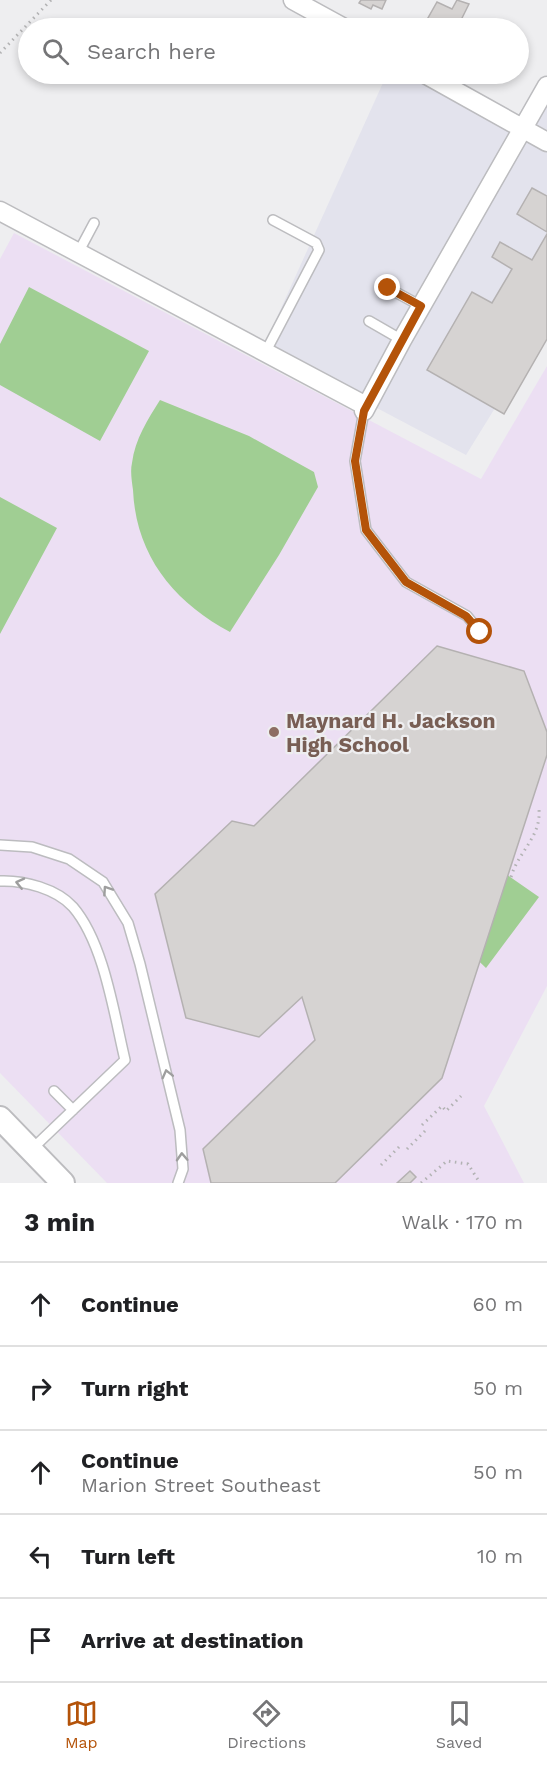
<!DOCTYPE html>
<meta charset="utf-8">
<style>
body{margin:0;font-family:"Work Sans",sans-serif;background:#f2f2f2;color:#202124}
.stop{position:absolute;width:18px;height:18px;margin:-14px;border:4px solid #b45309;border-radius:50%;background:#fff}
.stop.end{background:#b45309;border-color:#fff;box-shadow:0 2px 6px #0008}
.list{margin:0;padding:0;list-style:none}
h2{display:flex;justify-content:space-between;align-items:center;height:78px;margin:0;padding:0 24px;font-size:26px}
h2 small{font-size:20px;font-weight:400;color:#757577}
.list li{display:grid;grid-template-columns:39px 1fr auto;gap:18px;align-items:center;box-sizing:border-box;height:84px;padding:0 24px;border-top:2px solid #e0e0e0}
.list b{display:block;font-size:22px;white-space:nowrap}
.list p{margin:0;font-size:20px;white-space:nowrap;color:#757577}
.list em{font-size:20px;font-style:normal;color:#757577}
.icon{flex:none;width:33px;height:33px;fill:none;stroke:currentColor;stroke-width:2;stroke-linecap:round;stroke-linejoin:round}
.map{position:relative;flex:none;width:547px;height:1183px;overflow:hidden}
.search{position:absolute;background:#fff;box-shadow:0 3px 9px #0003;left:18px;right:18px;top:18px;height:66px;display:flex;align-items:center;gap:15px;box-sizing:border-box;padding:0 21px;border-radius:33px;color:#757577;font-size:22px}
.sheet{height:498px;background:#fff}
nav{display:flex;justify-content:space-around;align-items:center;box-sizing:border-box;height:84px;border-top:2px solid #e0e0e0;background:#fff;font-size:16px;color:#757577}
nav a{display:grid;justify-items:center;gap:3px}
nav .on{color:#b45309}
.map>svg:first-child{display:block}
.built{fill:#e3e3ed}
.education{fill:#ecdff3}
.green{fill:#a0ce93}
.building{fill:#d6d3d2;stroke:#b4b1b1;stroke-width:1.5}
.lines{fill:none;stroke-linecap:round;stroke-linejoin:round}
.service-casing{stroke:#bcbcbf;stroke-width:12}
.minor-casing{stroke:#bcbcbf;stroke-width:21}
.tertiary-casing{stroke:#bcbcbf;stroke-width:26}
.path{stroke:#b2b2b3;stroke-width:3;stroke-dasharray:1.5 4.5;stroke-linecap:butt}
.service{stroke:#fff;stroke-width:9}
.minor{stroke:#fff;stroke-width:18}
.tertiary{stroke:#fff;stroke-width:22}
.oneway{stroke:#9e9e9e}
.route{stroke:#b45309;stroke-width:8}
.education-dot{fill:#8d6e63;stroke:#eeeef0;stroke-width:2}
.labels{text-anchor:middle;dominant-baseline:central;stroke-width:4.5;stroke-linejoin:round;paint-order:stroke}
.education-label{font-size:21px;font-weight:bold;fill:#785e54;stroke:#eeeef0;text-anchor:start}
</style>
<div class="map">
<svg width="547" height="1183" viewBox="0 0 547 1183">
<rect width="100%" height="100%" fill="#eeeef0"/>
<path class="built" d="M387,74H423L515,130L547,78V324L466,455L263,348Z"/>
<path class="education" d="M14,233L481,479L547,366V986L484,1106L524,1183H107L0,1073V259Z"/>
<path class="green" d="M29,287L149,351L100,441L0,385V344Z
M160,400L249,436L314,472L318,487L279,555L230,632C174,602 136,556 133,490C132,482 130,471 132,463C135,439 148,419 160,400Z
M0,497L57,528L0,634Z
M480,856L539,897L486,968L434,918Z"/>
<path class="building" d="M361,0H386L382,9L373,5L371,9L359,3Z
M457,0L469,4L457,28H430L424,25L437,2L452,9Z
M532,188L547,196V232L517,214Z
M547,234V339L504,414L427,370L472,292L492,303L512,269L492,257L500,242L532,260Z
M437,646L524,671L547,732V755L442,1078L335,1183H211L203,1149L315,1040L302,997L259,1037L186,1018L155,894L232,821L254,826Z
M410,1171L416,1177L410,1183H397Z"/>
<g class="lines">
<defs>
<path id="service" d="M78,253L94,223
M388,288L421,306
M369,321L402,340
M265,353L319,250L316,243L273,220
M364,411L355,461L366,530L406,582L467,616L480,632
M0,845L32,847L69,859L103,882L128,923L140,964L180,1130L183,1169L178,1183
M0,881C24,880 57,889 73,907C104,943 114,1014 125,1060L31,1150
M54,1091L73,1110"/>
<path id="minor" d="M293,0L344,28
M425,74L547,142
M0,211L366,406
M364,411L402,340L547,86"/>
<path id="tertiary" d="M0,1118L63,1183"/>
</defs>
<use href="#service" class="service-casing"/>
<use href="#minor" class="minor-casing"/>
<use href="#tertiary" class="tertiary-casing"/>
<path class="path" d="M0,53L51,0
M511,877C518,852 541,837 539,810
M422,1125L442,1106L446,1111L461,1096
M407,1149L426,1130
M381,1165L402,1144
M421,1183L447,1161L468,1164L480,1183"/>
<use href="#service" class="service"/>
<use href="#minor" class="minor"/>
<use href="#tertiary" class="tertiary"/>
</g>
<defs><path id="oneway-chevron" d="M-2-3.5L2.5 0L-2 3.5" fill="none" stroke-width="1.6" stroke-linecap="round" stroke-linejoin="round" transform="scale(1.5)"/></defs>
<g class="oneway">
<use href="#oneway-chevron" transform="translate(20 883) rotate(-167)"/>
<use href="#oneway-chevron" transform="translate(107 890) rotate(-124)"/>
<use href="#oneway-chevron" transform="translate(167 1074) rotate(-104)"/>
<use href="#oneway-chevron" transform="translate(182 1157) rotate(-93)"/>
</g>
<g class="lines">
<path class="route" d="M388,288L421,306L364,411L355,461L366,530L406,582L466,616L480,632"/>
</g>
<circle class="education-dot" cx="274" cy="732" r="6"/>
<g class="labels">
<g class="education-label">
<text x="286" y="720">Maynard H. Jackson<tspan x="286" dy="24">High School</tspan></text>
</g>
</g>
</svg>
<div class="stop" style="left:480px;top:632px"></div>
<div class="stop end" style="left:388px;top:288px"></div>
<div class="search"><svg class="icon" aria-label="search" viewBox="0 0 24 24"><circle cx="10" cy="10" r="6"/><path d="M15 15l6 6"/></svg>Search here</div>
</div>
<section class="sheet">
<h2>3 min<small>Walk · 170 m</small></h2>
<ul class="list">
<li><svg class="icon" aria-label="ahead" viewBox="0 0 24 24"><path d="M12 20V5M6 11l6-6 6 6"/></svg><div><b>Continue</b></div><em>60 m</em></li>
<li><svg class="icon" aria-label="right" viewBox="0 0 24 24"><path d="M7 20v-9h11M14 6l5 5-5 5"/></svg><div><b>Turn right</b></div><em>50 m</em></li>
<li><svg class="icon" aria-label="ahead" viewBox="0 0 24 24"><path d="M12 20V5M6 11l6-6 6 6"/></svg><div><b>Continue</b><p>Marion Street Southeast</p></div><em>50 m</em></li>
<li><svg class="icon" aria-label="left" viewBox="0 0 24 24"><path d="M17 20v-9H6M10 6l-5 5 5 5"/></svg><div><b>Turn left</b></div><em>10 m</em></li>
<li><svg class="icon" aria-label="arrive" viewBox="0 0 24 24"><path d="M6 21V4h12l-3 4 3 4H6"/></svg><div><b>Arrive at destination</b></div></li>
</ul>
</section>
<nav>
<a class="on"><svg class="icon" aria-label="map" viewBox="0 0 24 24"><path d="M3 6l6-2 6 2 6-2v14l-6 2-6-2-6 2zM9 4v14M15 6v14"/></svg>Map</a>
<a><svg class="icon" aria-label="directions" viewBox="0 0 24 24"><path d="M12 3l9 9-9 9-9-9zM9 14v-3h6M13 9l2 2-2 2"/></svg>Directions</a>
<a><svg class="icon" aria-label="saved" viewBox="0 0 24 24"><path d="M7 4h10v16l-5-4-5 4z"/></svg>Saved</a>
</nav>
